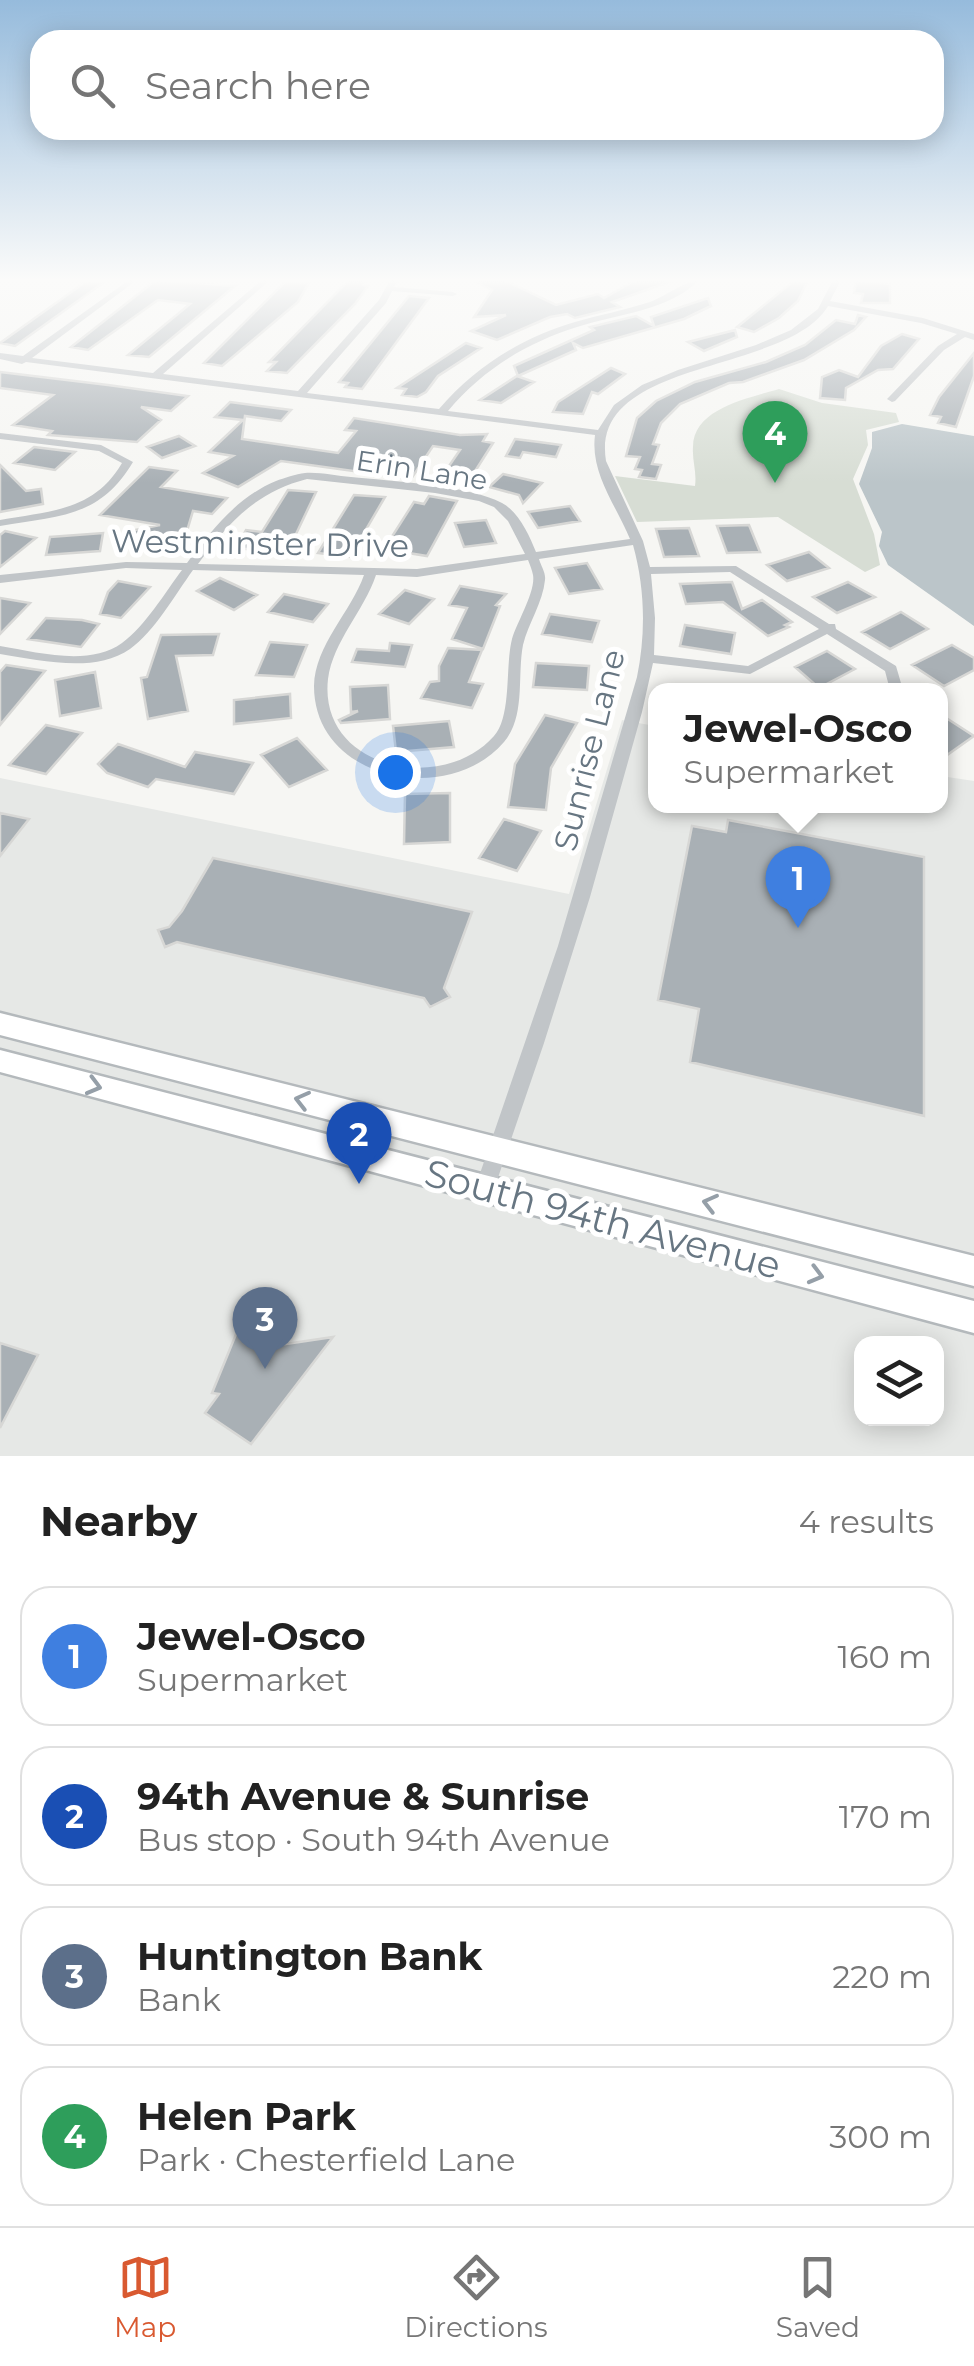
<!DOCTYPE html>
<meta charset="utf-8">
<style>
body{margin:0;font-family:Montserrat,sans-serif;background:#f2f2f2;color:#222}
.controls{position:absolute;right:30px;bottom:30px;display:grid;overflow:hidden;border-radius:20px;box-shadow:0 5px 25px #0003}
.controls button{width:90px;height:90px;display:grid;place-items:center;padding:0;border:0;border-bottom:2px solid #e0e0e0;background:#fff;color:#222;font:50px sans-serif}
.you{position:absolute;left:395px;top:772px;width:35px;height:35px;margin:-25px;border:8px solid #fff;border-radius:50%;background:#1a73e8;box-shadow:0 0 0 15px #1a73e833}
.badge{display:grid;place-items:center;width:65px;height:65px;border-radius:50%;background:#d95930;color:#fff;font-size:32px;font-weight:700}
.pin{position:absolute;translate:-50% -82px;filter:drop-shadow(0 2px 5px #0008)}
.pin::after{content:'';position:absolute;top:52px;width:35px;height:30px;background:inherit;clip-path:polygon(0 0,100% 0,50% 100%)}
.popup{position:absolute;left:648px;top:683px;width:300px;height:130px;box-sizing:border-box;display:grid;place-content:center;border-radius:20px;background:#fff;filter:drop-shadow(0 2px 8px #0005);font-size:32px;white-space:nowrap;color:#767676}
.popup b{font-size:38px;color:#222}
.popup::after{content:'';position:absolute;left:50%;top:100%;margin-left:-20px;border:20px solid transparent;border-top-color:#fff}
.list{margin:0;padding:0;list-style:none}
h2{display:flex;justify-content:space-between;align-items:center;height:130px;margin:0;padding:0 40px;font-size:42px}
h2 small{font-size:32px;font-weight:400;color:#767676}
.list li{display:grid;grid-template-columns:65px 1fr auto;gap:30px;align-items:center;box-sizing:border-box;height:140px;margin:0 20px 20px;padding:0 20px;border:2px solid #e0e0e0;border-radius:30px}
.list b{display:block;font-size:38px;white-space:nowrap}
.list p{margin:0;font-size:32px;white-space:nowrap;color:#767676}
.list em{font-size:32px;font-style:normal;color:#767676}
.icon{flex:none;width:55px;height:55px;fill:none;stroke:currentColor;stroke-width:2;stroke-linecap:round;stroke-linejoin:round}
.map{position:relative;flex:none;width:974px;height:1456px;overflow:hidden}
.search{position:absolute;background:#fff;box-shadow:0 5px 25px #0003;left:30px;right:30px;top:30px;height:110px;display:flex;align-items:center;gap:25px;box-sizing:border-box;padding:0 35px;border-radius:30px;color:#767676;font-size:38px}
.sheet{height:770px;background:#fff}
nav{display:flex;justify-content:space-around;align-items:center;box-sizing:border-box;height:140px;border-top:2px solid #e0e0e0;background:#fff;font-size:28px;color:#767676}
nav a{display:grid;justify-items:center;gap:5px}
nav .on{color:#d95930}
.map>svg:first-child{display:block}
.built{fill:#e6e8e6;fill-rule:evenodd}
.green{fill:#d7ddd4}
.water{fill:#bbc5c9}
.building{fill:#a9b0b5;stroke:#d7d7d5;stroke-width:2.5}
.lines{fill:none;stroke-linecap:round;stroke-linejoin:round}
.secondary-casing{stroke:#b4b9bc;stroke-width:5}
.street{fill:#c1c5c8;fill-rule:evenodd}
.secondary{fill:#fff;fill-rule:evenodd}
.oneway{stroke:#959fa8}
.labels{text-anchor:middle;dominant-baseline:central;stroke-width:10;stroke-linejoin:round;paint-order:stroke}
.far-street-label{font-size:28px;fill:#677682;stroke:#fff}
.street-label{font-size:32px;fill:#677682;stroke:#fff}
.near-street-label{font-size:38px;fill:#677682;stroke:#fff}
</style>
<div class="map">
<svg width="974" height="1456" viewBox="0 0 974 1456">
<rect width="100%" height="100%" fill="#f6f6f3"/>
<path class="built" d="M622,720L655,726L656,806H940L941,776L974,781V1456H0V778L569,894ZM862,1344H936V1418H862Z"/>
<path class="green" d="M779,389L822,403L896,413L899,422L866,430L868,445L853,479L874,534L880,565L865,572L778,517L637,522L615,476L695,486C697,472 692,461 693,447C693,408 750,398 779,389Z"/>
<path class="water" d="M902,424L974,436V626L888,565L879,546L882,532L859,484L872,448V432Z"/>
<path class="building" d="M88,280L103,283L15,346L0,343Z
M156,280L235,286L149,357L128,355L190,304L158,300L88,350L71,347Z
M349,280H364L363,285L368,286L355,304L287,373L267,371L276,362H269Z
M472,280H504L556,305L598,294L604,298L636,280H675L612,302L620,307L575,318L567,314L550,317L497,340L471,331L506,315L474,317L492,290Z
M795,280L807,282L798,301L779,318L754,332L737,327Z
M856,280L890,284V303H861L863,294L854,293Z
M285,282L309,283L298,302L222,366L204,363Z
M409,296L429,298L362,389L345,387L348,383L339,382Z
M708,298L711,306L684,319L583,348L573,343L576,350L518,376L514,366L594,330L590,327L636,316L654,326L651,317Z
M858,315L866,317L854,330L804,360L743,382L729,383L680,404L661,423L653,444L659,445L652,464L661,465L656,479L639,477L642,470L635,469L640,457L626,456L637,418L656,401L695,382L766,362L805,345L836,320L855,324Z
M735,330L737,337L704,351L688,342Z
M902,334L919,339L893,369L878,370L846,388L845,400L820,398L822,377L839,370L858,377L881,346Z
M466,343L481,348L438,376L426,392L417,397L402,395L406,389L397,388Z
M974,353V376L956,427L938,423L941,417L930,415L939,397Z
M611,368L625,374L598,394L592,392L583,414L553,412L558,402Z
M0,372L108,385L188,396L171,411L141,407L161,420L137,442L48,435L52,431L13,425L53,395L0,388Z
M517,376L534,382L501,403L480,400Z
M230,402L291,410L281,421L245,416L242,439L338,453L356,431L345,430L354,418L460,435L487,434L483,441L493,443L465,487L438,482L460,450L433,446L411,479L281,461L238,487L203,473L233,456L209,452L243,420L215,417Z
M179,436L195,446L162,458L147,447Z
M515,439L539,442L561,445L556,457L523,452L520,458L506,456Z
M34,447L75,452L55,470L14,463Z
M0,465L26,491L41,489L43,504L0,512Z
M149,467L177,471L161,487L227,498L212,514L193,511L183,544L125,545L130,531L160,525L100,515Z
M503,474L542,483L523,503L519,495L489,487Z
M288,490L316,492L287,553L236,548L246,530L262,532Z
M354,495L385,497L350,557L318,553Z
M429,496L457,501L427,556L384,549L414,502L424,504Z
M570,506L580,521L538,528L528,512Z
M486,520L496,543L464,547L455,523Z
M749,525L760,552L727,553L717,526Z
M689,528L699,556L664,557L656,529Z
M5,531L36,538L0,567V535Z
M103,533L100,551L46,555L50,537Z
M809,552L829,568L787,581L767,565Z
M587,563L602,589L569,594L555,568Z
M220,578L257,595L234,610L197,591Z
M118,581L150,587L121,618L100,614L108,592Z
M732,582L742,609L762,600L792,622L785,625L789,627L768,636L723,602L686,604L680,584Z
M848,582L875,597L837,613L813,597Z
M460,586L506,594L496,605L500,606L483,649L452,639L467,608L449,605Z
M405,590L434,599L409,624L379,614Z
M284,594L328,604L313,622L268,612Z
M0,598L30,603L0,634Z
M901,612L928,629L890,649L862,632Z
M550,614L599,621L592,642L542,634Z
M46,618L82,620L99,624L81,647L28,639Z
M685,625L735,633L731,654L680,646Z
M219,634L213,655L176,656L188,711L148,719L141,678L147,677L161,635Z
M270,642L307,645L294,677L256,675Z
M390,643L412,645L405,667L352,662L357,649L389,651Z
M952,645L974,658V670L944,686L912,665Z
M448,648L482,650L469,682L483,684L472,708L421,698L430,682L439,681V666Z
M827,651L855,669L819,688L795,667Z
M536,663L589,666L587,690L533,687Z
M6,665L45,671L0,725V672Z
M95,672L101,708L60,716L55,680Z
M388,685L390,719L341,723L339,720L358,711L351,712L350,687Z
M290,694L291,718L234,724V700Z
M940,714L974,736L940,760Z
M545,715L577,723L551,768L546,810L508,807L515,764Z
M449,721L454,747L396,752L393,726Z
M46,725L82,733L46,774L9,765Z
M297,738L327,770L289,787L261,755Z
M118,744L185,767L195,752L253,763L234,794L156,779L148,787L107,773L98,764Z
M450,793V842L404,844L405,794Z
M0,813L29,819L0,856Z
M504,819L541,831L517,871L479,858Z
M728,820L924,857V1116L690,1062L699,1009L658,1000L692,826L726,832Z
M213,858L472,912L444,988L450,997L430,1007L424,998L177,942L165,947L158,930L169,927L182,911Z
M243,1317L280,1324L279,1345L333,1337L251,1444L205,1413L219,1394L212,1393Z
M0,1343L38,1355L0,1428Z"/>
<g class="lines">
<defs>
<path id="secondary" d="M0,1013L974,1256V1286L0,1035Z
M0,1050L974,1301V1333L0,1072Z"/>
</defs>
<use href="#secondary" class="secondary-casing"/>
<path class="street" d="M129,280H137L32,358L153,373L262,280H270L163,374L298,391L379,300L390,280H398L394,287L453,292L457,294L453,296L392,291L386,303L307,393L439,409C475,367 521,338 575,322C599,315 625,310 650,302C664,297 687,280 699,280C669,311 617,314 577,327C526,343 482,370 448,411L598,430L614,405L642,385L678,370L756,345L791,330L818,309L833,280H841L830,301L923,318L974,334V340L965,337L944,350L895,401L892,402L887,399L889,397L938,346L957,334L921,323L828,306C787,375 589,357 606,461L643,541L650,567L736,566L829,624H835L836,629L896,666L903,690H890L885,671L827,634L750,674L653,663L642,712L590,897L544,1043L492,1195L485,1197L478,1195L475,1188L558,946L637,677C646,633 645,588 633,545L539,559C541,566 546,573 545,580C543,602 528,624 523,645C517,676 526,716 504,742C449,807 314,781 314,686C315,645 351,612 364,575L193,570C175,595 154,632 130,649C94,674 40,660 0,654V646C37,652 89,667 122,643C146,625 164,594 182,570L126,568L0,583V575L126,562L187,563C211,531 237,497 276,481C284,478 296,474 305,473C320,472 337,476 351,477C390,481 469,485 502,503C519,512 529,535 536,552L630,539C616,505 590,473 595,435L26,362L22,364L0,359V353L23,356ZM307,479L435,493L479,501L494,507L508,521L525,554L417,569L198,564C228,523 256,492 307,479ZM528,560C530,565 532,570 533,575C536,591 517,622 512,639C505,666 512,716 494,736C442,795 318,769 328,679C333,641 364,611 376,575L417,577ZM730,572L819,629L748,666L654,655L655,618L651,574Z
M0,433L101,445L133,462C100,518 58,516 0,526V520C50,511 94,511 122,463L99,451L0,439Z"/>
<use href="#secondary" class="secondary"/>
</g>
<defs><path id="oneway-chevron" d="M-2-3.5L2.5 0L-2 3.5" fill="none" stroke-width="1.6" stroke-linecap="round" stroke-linejoin="round" transform="scale(2.5)"/></defs>
<g class="oneway">
<use href="#oneway-chevron" transform="translate(94 1086) rotate(15)"/>
<use href="#oneway-chevron" transform="translate(302 1100) rotate(-166)"/>
<use href="#oneway-chevron" transform="translate(710 1203) rotate(-166)"/>
<use href="#oneway-chevron" transform="translate(816 1275) rotate(15)"/>
</g>
<linearGradient id="sky" x2="0" y2="1"><stop stop-color="#96bbdc"/><stop offset="0.58" stop-color="#fbfbfa"/><stop offset="1" stop-color="#fbfbfa" stop-opacity="0"/></linearGradient>
<rect width="974" height="483" fill="url(#sky)"/>
<g class="labels">
<g class="far-street-label">
<text transform="translate(422 470) rotate(9)">Erin Lane</text>
</g>
<g class="street-label">
<text transform="translate(260 543) rotate(1)">Westminster Drive</text>
<text transform="translate(589 750) rotate(-76)">Sunrise Lane</text>
</g>
<g class="near-street-label">
<text transform="translate(603 1219) rotate(15)">South 94th Avenue</text>
</g>
</g>
</svg>
<div class="controls">
<button><svg class="icon" aria-label="layers" viewBox="0 0 24 24"><path d="M12 4l9 5-9 5-9-5zM3 14l9 5 9-5"/></svg></button>
</div>
<div class="you"></div>
<div class="pin badge" style="left:798px;top:928px;background:#3f7fe0">1</div>
<div class="popup"><b>Jewel-Osco</b>Supermarket</div>
<div class="pin badge" style="left:359px;top:1184px;background:#1a4fb4">2</div>
<div class="pin badge" style="left:265px;top:1369px;background:#5c6f8a">3</div>
<div class="pin badge" style="left:775px;top:483px;background:#2e9e5b">4</div>
<div class="search"><svg class="icon" aria-label="search" viewBox="0 0 24 24"><circle cx="10" cy="10" r="6"/><path d="M15 15l6 6"/></svg>Search here</div>
</div>
<section class="sheet">
<h2>Nearby<small>4 results</small></h2>
<ul class="list">
<li><span class="badge" style="background:#3f7fe0">1</span><div><b>Jewel-Osco</b><p>Supermarket</p></div><em>160 m</em></li>
<li><span class="badge" style="background:#1a4fb4">2</span><div><b>94th Avenue &amp; Sunrise</b><p>Bus stop · South 94th Avenue</p></div><em>170 m</em></li>
<li><span class="badge" style="background:#5c6f8a">3</span><div><b>Huntington Bank</b><p>Bank</p></div><em>220 m</em></li>
<li><span class="badge" style="background:#2e9e5b">4</span><div><b>Helen Park</b><p>Park · Chesterfield Lane</p></div><em>300 m</em></li>
</ul>
</section>
<nav>
<a class="on"><svg class="icon" aria-label="map" viewBox="0 0 24 24"><path d="M3 6l6-2 6 2 6-2v14l-6 2-6-2-6 2zM9 4v14M15 6v14"/></svg>Map</a>
<a><svg class="icon" aria-label="directions" viewBox="0 0 24 24"><path d="M12 3l9 9-9 9-9-9zM9 14v-3h6M13 9l2 2-2 2"/></svg>Directions</a>
<a><svg class="icon" aria-label="saved" viewBox="0 0 24 24"><path d="M7 4h10v16l-5-4-5 4z"/></svg>Saved</a>
</nav>
